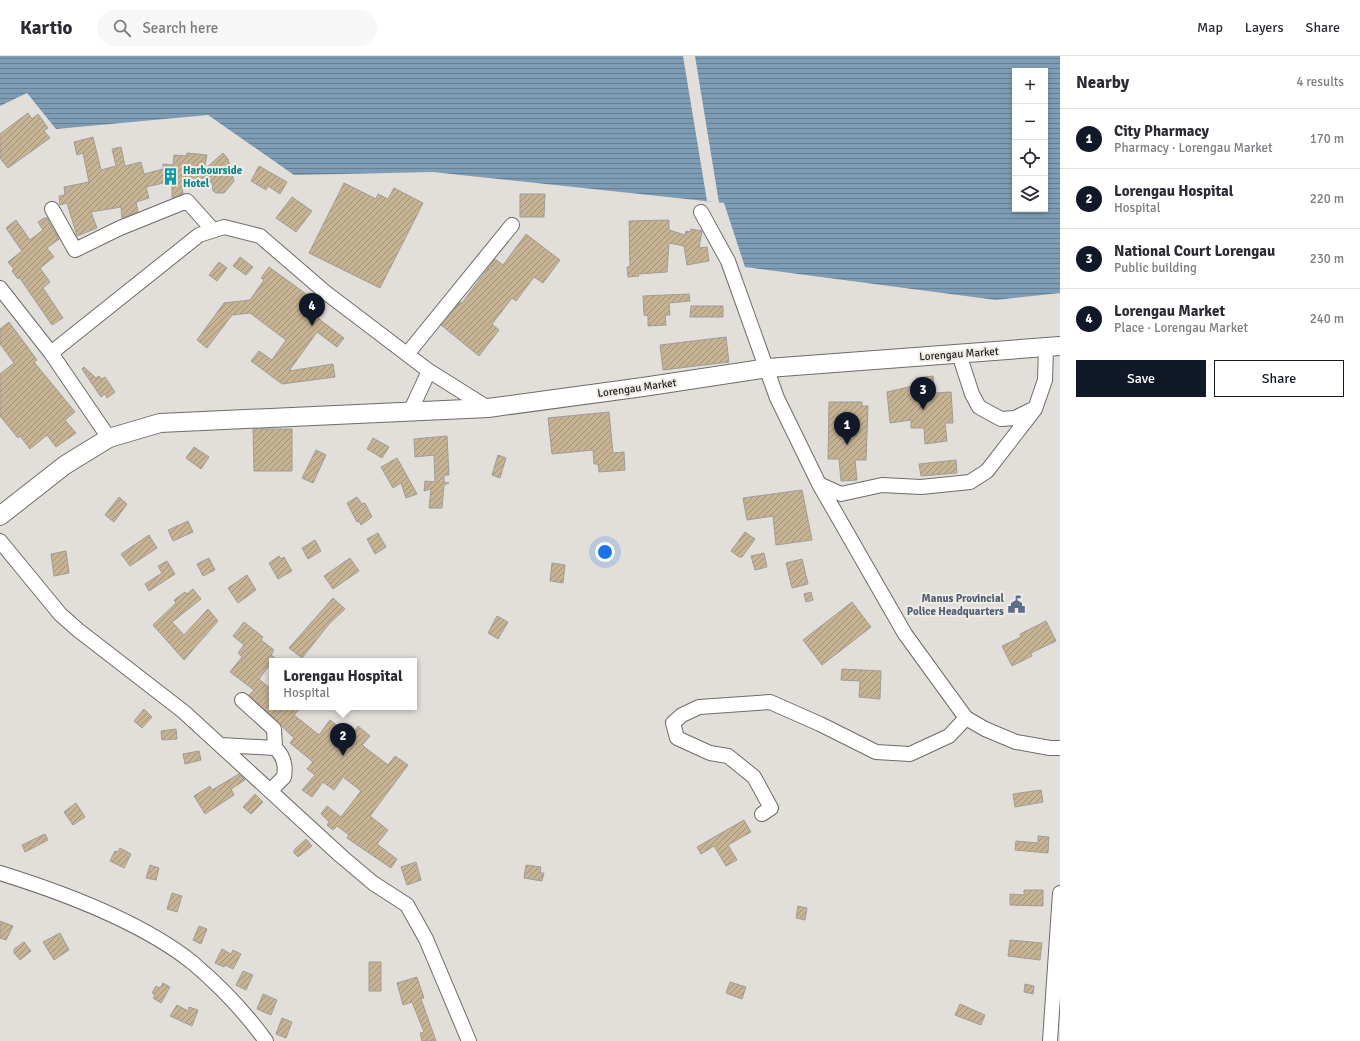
<!DOCTYPE html>
<meta charset="utf-8">
<style>
body{margin:0;font-family:Signika,sans-serif;background:#f7f7f7;color:#2b2b33}
.controls{position:absolute;right:12px;top:12px;display:grid;overflow:hidden;border-radius:0px;box-shadow:0 2px 6px #0003}
.controls button{width:36px;height:36px;display:grid;place-items:center;padding:0;border:0;border-bottom:1px solid #e1e1e2;background:#fff;color:#2b2b33;font:20px sans-serif}
.you{position:absolute;left:605px;top:496px;width:14px;height:14px;margin:-10px;border:3px solid #fff;border-radius:50%;background:#1a73e8;box-shadow:0 0 0 6px #1a73e833}
.badge{display:grid;place-items:center;width:26px;height:26px;border-radius:50%;background:#111827;color:#fff;font-size:13px;font-weight:700}
.pin{position:absolute;translate:-50% -33px;filter:drop-shadow(0 1px 2px #0008)}
.pin::after{content:'';position:absolute;top:21px;width:14px;height:12px;background:inherit;clip-path:polygon(0 0,100% 0,50% 100%)}
.popup{position:absolute;left:269px;top:602px;width:148px;height:52px;box-sizing:border-box;display:grid;place-content:center;border-radius:0px;background:#fff;filter:drop-shadow(0 1px 3px #0005);font-size:13px;white-space:nowrap;color:#7c7c81}
.popup b{font-size:15px;color:#2b2b33}
.popup::after{content:'';position:absolute;left:50%;top:100%;margin-left:-8px;border:8px solid transparent;border-top-color:#fff}
.list{margin:0;padding:0;list-style:none}
h2{display:flex;justify-content:space-between;align-items:center;height:52px;margin:0;padding:0 16px;font-size:17px}
h2 small{font-size:13px;font-weight:400;color:#7c7c81}
.list li{display:grid;grid-template-columns:26px 1fr auto;gap:12px;align-items:center;box-sizing:border-box;height:60px;padding:0 16px;border-top:1px solid #e1e1e2}
.list b{display:block;font-size:15px;white-space:nowrap}
.list p{margin:0;font-size:13px;white-space:nowrap;color:#7c7c81}
.list em{font-size:13px;font-style:normal;color:#7c7c81}
.actions{display:flex;gap:8px;padding:12px 16px}
.actions a{flex:1;padding:9px 0;border:1px solid #111827;border-radius:0px;text-align:center;font-size:14px;color:#111827}
.actions .main{background:#111827;color:#fff}
.icon{flex:none;width:22px;height:22px;fill:none;stroke:currentColor;stroke-width:2;stroke-linecap:round;stroke-linejoin:round}
.map{position:relative;flex:none;width:1060px;height:985px;overflow:hidden}
header{display:flex;align-items:center;gap:24px;box-sizing:border-box;height:56px;padding:0 20px;background:#fff;border-bottom:1px solid #e1e1e2}
header strong{font-size:19px}
nav{display:flex;gap:22px;margin-inline-start:auto;font-size:14px}
.search{width:280px;height:36px;background:#f7f7f7;display:flex;align-items:center;gap:10px;box-sizing:border-box;padding:0 14px;border-radius:22px;color:#7c7c81;font-size:15px}
main{display:flex}
aside{flex:1;background:#fff}
.map>svg:first-child{display:block}
.water{fill:url(#water-rules);fill-rule:evenodd}
.pier{fill:#e2ded9}
.building{fill:url(#building-hatch);stroke:#a09d98}
.lines{fill:none;stroke-linecap:round;stroke-linejoin:round}
.minor-casing{stroke:#6e6c67;stroke-width:16}
.major-casing{stroke:#6e6c67;stroke-width:20}
.minor{stroke:#fff;stroke-width:14}
.major{stroke:#fff;stroke-width:18}
.labels{text-anchor:middle;dominant-baseline:central;stroke-width:4;stroke-linejoin:round;paint-order:stroke}
.culture-label{font-size:11px;font-weight:bold;fill:#0d838f;stroke:#efece6;text-anchor:start}
.street-label{font-size:11px;fill:#201e1d;stroke:#efece6}
.service-label{font-size:11px;font-weight:bold;fill:#4e5e75;stroke:#efece6;text-anchor:end}
</style>
<header>
<strong>Kartio</strong>
<div class="search"><svg class="icon" aria-label="search" viewBox="0 0 24 24"><circle cx="10" cy="10" r="6"/><path d="M15 15l6 6"/></svg>Search here</div>
<nav><a>Map</a><a>Layers</a><a>Share</a></nav>
</header>
<main>
<div class="map">
<svg width="1060" height="985" viewBox="0 0 1060 985">
<defs>
<pattern id="water-rules" width="6" height="5" patternUnits="userSpaceOnUse"><rect width="6" height="5" fill="#7e9db4"/><path d="M0 2.5h6" fill="none" stroke="#677f92"/></pattern>
<pattern id="building-hatch" width="6" height="6" patternUnits="userSpaceOnUse"><rect width="6" height="6" fill="#c6b393"/><path d="M-1 1l2-2M0 6l6-6M5 7l2-2" fill="none" stroke="#a09177"/></pattern>
</defs>
<rect width="100%" height="100%" fill="#e2ded9"/>
<path class="water" d="M0,0H1060V237L996,244L745,211L724,147L433,116L294,119L208,59L56,73L27,37L0,50ZM1015,15H1045V153H1015Z"/>
<path class="pier" d="M683,0H695L719,147L707,145Z"/>
<path class="building" d="M28,57L32,63L38,58L48,72L44,75L50,82L8,112L0,102V78Z
M93,81L101,114L116,110L112,93L121,91L125,110L141,106L144,118L163,113V108L173,109L174,99L186,100L187,97L207,99L204,114L223,97L228,103L234,125L224,137H216L213,135L212,126L182,131L183,138L172,142V125L146,131L149,142L136,146L138,156L122,162L121,151L91,156L97,172L77,180L67,147L60,149L59,140L65,139L64,131L89,126L83,97L77,99L74,86Z
M259,110L287,126L280,138L268,130L266,134L251,125Z
M344,127L376,143L378,138L388,143L394,132L423,147L380,232L309,197Z
M520,138H545L544,161H520Z
M292,141L312,155L296,176L276,162Z
M44,162H47L59,183L47,192L54,201L40,212L50,226L43,232L63,262L52,269L19,221L18,223L12,215L14,213L8,206L22,195L6,172L16,164L30,184L43,174L38,166Z
M669,164V174L685,179L686,175L690,176L691,173L702,175L699,192L707,191L709,205L687,209L684,190L669,187L667,216L638,218L639,220L628,221L627,211H630L629,165Z
M526,178L560,204L543,227L534,221L516,245L512,242L492,268L499,274L479,300L441,269L460,246L462,247L495,203L503,209Z
M240,201L253,211L246,219L233,210Z
M219,206L227,212L217,225L209,219Z
M269,211L313,243L306,253L344,282L337,291L317,276L289,315L333,308L335,321L282,328L251,305L259,295L272,304L286,284L250,257L232,259L207,292L197,284L224,247L250,244L264,224L261,222Z
M689,238L690,245L669,247L670,259H665L666,269L648,270V260L644,259L643,240Z
M691,250H723V261H690Z
M9,266L37,304L34,306L75,356L65,364L76,377L56,391L47,379L30,393L20,380L18,382L0,360V318L14,307L0,288V273Z
M726,281L729,306L663,314L660,289Z
M84,311L96,322L99,320L102,323L105,321L115,336L107,342L105,338L101,341L82,313Z
M933,320L935,337L951,336L953,367H945L947,385L925,388L924,372H911V364L890,367L887,336L917,329L916,322Z
M829,346H862V350H868L866,404H855L857,424L841,425L839,403H828Z
M609,356L613,397L624,396L625,414L599,416L598,408H594L593,394L552,398L548,362Z
M253,373H292V415H254Z
M447,380L449,419H444V426L449,427L444,429L442,452H429L431,433L424,435L425,425L435,426L434,399L415,401L414,383Z
M373,382L389,391L382,402L367,393Z
M194,391L209,401L201,413L186,402Z
M316,394L326,399L313,427L302,422Z
M498,399L506,402L500,422L492,419Z
M397,402L417,438L406,442L401,427L393,432L381,411Z
M956,404L957,417L921,420L919,408Z
M802,434L812,484L776,489L773,460L747,464L743,442Z
M119,441L127,448L114,466L105,459Z
M357,441L362,448L365,447L372,461L361,469L359,465L357,466L347,447Z
M188,465L193,476L173,485L168,474Z
M745,476L755,483L742,501H739L731,495Z
M378,477L386,491L375,498L367,483Z
M149,479L157,492L130,510L121,498Z
M315,484L321,495L308,503L302,492Z
M66,495L69,517L54,520L51,498Z
M764,497L767,511L755,514L751,500Z
M279,500L281,503L284,501L292,515L278,523L269,507Z
M209,502L215,514L203,520L197,508Z
M350,502L359,515L333,533L324,520Z
M802,503L808,528L792,532L786,507Z
M167,505L175,518L149,535L145,528L162,517L158,510Z
M552,507L565,509L563,527L550,525Z
M247,519L256,534L238,547L228,532Z
M193,533L201,543L172,566L184,579L208,553L218,565L184,604L153,569L176,547L174,544L185,536L187,538Z
M811,536L813,544L806,546L804,538Z
M333,542L345,553L329,568L302,602L289,592Z
M852,546L871,571L822,609L803,584Z
M497,560L508,566L498,583L488,577Z
M1046,565L1056,585L1031,597L1032,600L1012,610L1002,590L1021,581L1020,578Z
M244,566L263,581L261,584L274,594L271,599L275,602L259,623L272,634V651H301L294,659L319,679L330,664L351,680L358,670L370,680L362,689L388,709L395,700L408,709L370,760L388,774L377,788L397,803L391,812L347,782L349,779L337,770L333,774L327,769L329,766L321,758L327,750L341,761L361,735L343,721L334,734L323,726L312,741L302,734L315,719L307,713L313,706L290,687L294,682L249,639L254,634L230,616L242,601L238,597L244,589L233,580Z
M842,613L881,615L880,643L859,641L860,625L841,624Z
M144,653L152,661L142,672L134,665Z
M176,673L177,683L162,684L161,675Z
M199,695L201,704L185,708L183,698Z
M239,718L245,724L231,733L234,739L205,758L194,740L210,730L212,734Z
M1041,734L1043,746L1015,751L1013,738Z
M255,738L263,746L251,758L243,751Z
M76,747L85,761L73,769L64,756Z
M744,764L751,776L728,789L737,804L726,810L714,790L701,798L697,791Z
M45,778L48,784L25,796L22,789Z
M1038,780L1049,781L1048,797L1015,794L1016,785L1038,787Z
M306,783L312,790L298,801L294,797V794Z
M120,792L131,798L124,812L110,805L115,795L118,796Z
M416,806L421,824L407,829L401,811Z
M150,809L159,812L156,824L146,822Z
M526,809L541,811L540,817H544L542,825L524,822Z
M1024,834H1043V850L1010,849V838L1024,839Z
M172,837L182,840L177,856L167,853Z
M798,850L807,852L805,864L796,862Z
M0,865L13,870L6,884L0,882Z
M199,870L207,873L201,888L193,884Z
M60,877L69,894L54,904L43,886Z
M1010,884L1042,887L1040,904L1008,900Z
M24,886L31,895L20,904L14,897V893Z
M222,893L231,898L233,894L241,898L233,913L225,909L224,911L215,907Z
M369,906H381V935H369Z
M243,915L253,919L246,934L236,929Z
M417,921L424,942L421,943L436,985H422L420,977L424,976L412,946L403,949L397,927Z
M730,926L746,931L742,943L726,937Z
M163,927L170,931L161,947L153,942L155,939L152,937L156,930L160,932Z
M1025,928L1034,930L1033,938L1024,936Z
M263,938L277,944L271,959L257,953Z
M960,948L985,959L981,969L955,959Z
M177,949L188,955L189,951L198,954L192,970L170,960Z
M282,962L292,966L286,982L276,978Z"/>
<g class="lines">
<defs>
<path id="minor" d="M52,153L75,194L120,172L187,145L213,174
M701,156L728,205L777,342L819,428L905,578L966,662L985,673L1016,686L1050,692H1060
M0,232L51,297L109,382
M51,297L199,179L224,171L260,180L325,236L429,315L488,352
M408,297L512,169
M959,298L972,338L979,351L1001,363L1015,362L1031,354
M410,356L429,315
M819,428L841,438L882,429L921,431L970,426L987,415L1035,353L1045,324L1046,292
M0,485L60,558L78,574L184,656L341,800L373,827L407,849L426,883L469,985
M242,644L274,673L275,692
M221,689L275,692C284,700 286,709 284,721L270,735
M762,758L771,752L754,721L728,700L710,697L677,682L673,667L682,659L699,651L770,646L820,668L876,696L910,698L949,680L966,662
M0,817C61,836 143,867 193,907C220,930 245,956 266,985
M1050,985L1060,837"/>
<path id="major" d="M0,460L65,409L109,382L160,367L488,352L643,331L768,312L1060,290"/>
</defs>
<use href="#minor" class="minor-casing"/>
<use href="#major" class="major-casing"/>
<use href="#minor" class="minor"/>
<use href="#major" class="major"/>
</g>
<defs>
<symbol id="building-bare" viewBox="-9 -9 18 18"><path d="M-4-6H4V6H1V3H-1V6H-4ZM-2.5-4.3h1.7v1.8h-1.7ZM.8-4.3h1.7v1.8H.8ZM-2.5-1h1.7V.8h-1.7ZM.8-1h1.7V.8H.8Z" fill="#0f9aa8" stroke="#efece6" stroke-width="2.5" paint-order="stroke"/></symbol>
<symbol id="civic-bare" viewBox="-9 -9 18 18"><path d="M-.6-6.5H3V-4.5H.6V-3L4-1V1h2V6H-6V1h2V-1L-.6-3ZM-1.2 2.5V6h2.4V2.5Z" fill="#5c6f8a" stroke="#efece6" stroke-width="2.5" paint-order="stroke"/></symbol>
</defs>
<g fill-rule="evenodd">
<use href="#building-bare" x="158" y="108" width="25" height="25"/>
<use href="#civic-bare" x="1004" y="536" width="25" height="25"/>
</g>
<g class="labels">
<g class="culture-label">
<text x="183" y="114">Harbourside<tspan x="183" dy="13">Hotel</tspan></text>
</g>
<g class="street-label">
<text transform="translate(959 298) rotate(-4)">Lorengau Market</text>
<text transform="translate(637 332) rotate(-8)">Lorengau Market</text>
</g>
<g class="service-label">
<text x="1004" y="542">Manus Provincial<tspan x="1004" dy="13">Police Headquarters</tspan></text>
</g>
</g>
</svg>
<div class="controls">
<button>+</button>
<button>−</button>
<button><svg class="icon" aria-label="locate" viewBox="0 0 24 24"><circle cx="12" cy="12" r="6"/><path d="M12 2v4M12 18v4M2 12h4M18 12h4"/></svg></button>
<button><svg class="icon" aria-label="layers" viewBox="0 0 24 24"><path d="M12 4l9 5-9 5-9-5zM3 14l9 5 9-5"/></svg></button>
</div>
<div class="you"></div>
<div class="pin badge" style="left:847px;top:389px">1</div>
<div class="pin badge" style="left:343px;top:700px">2</div>
<div class="popup"><b>Lorengau Hospital</b>Hospital</div>
<div class="pin badge" style="left:923px;top:354px">3</div>
<div class="pin badge" style="left:312px;top:270px">4</div>
</div>
<aside>
<h2>Nearby<small>4 results</small></h2>
<ul class="list">
<li><span class="badge">1</span><div><b>City Pharmacy</b><p>Pharmacy · Lorengau Market</p></div><em>170 m</em></li>
<li><span class="badge">2</span><div><b>Lorengau Hospital</b><p>Hospital</p></div><em>220 m</em></li>
<li><span class="badge">3</span><div><b>National Court Lorengau</b><p>Public building</p></div><em>230 m</em></li>
<li><span class="badge">4</span><div><b>Lorengau Market</b><p>Place · Lorengau Market</p></div><em>240 m</em></li>
</ul>
<div class="actions"><a class="main">Save</a><a>Share</a></div>
</aside>
</main>
